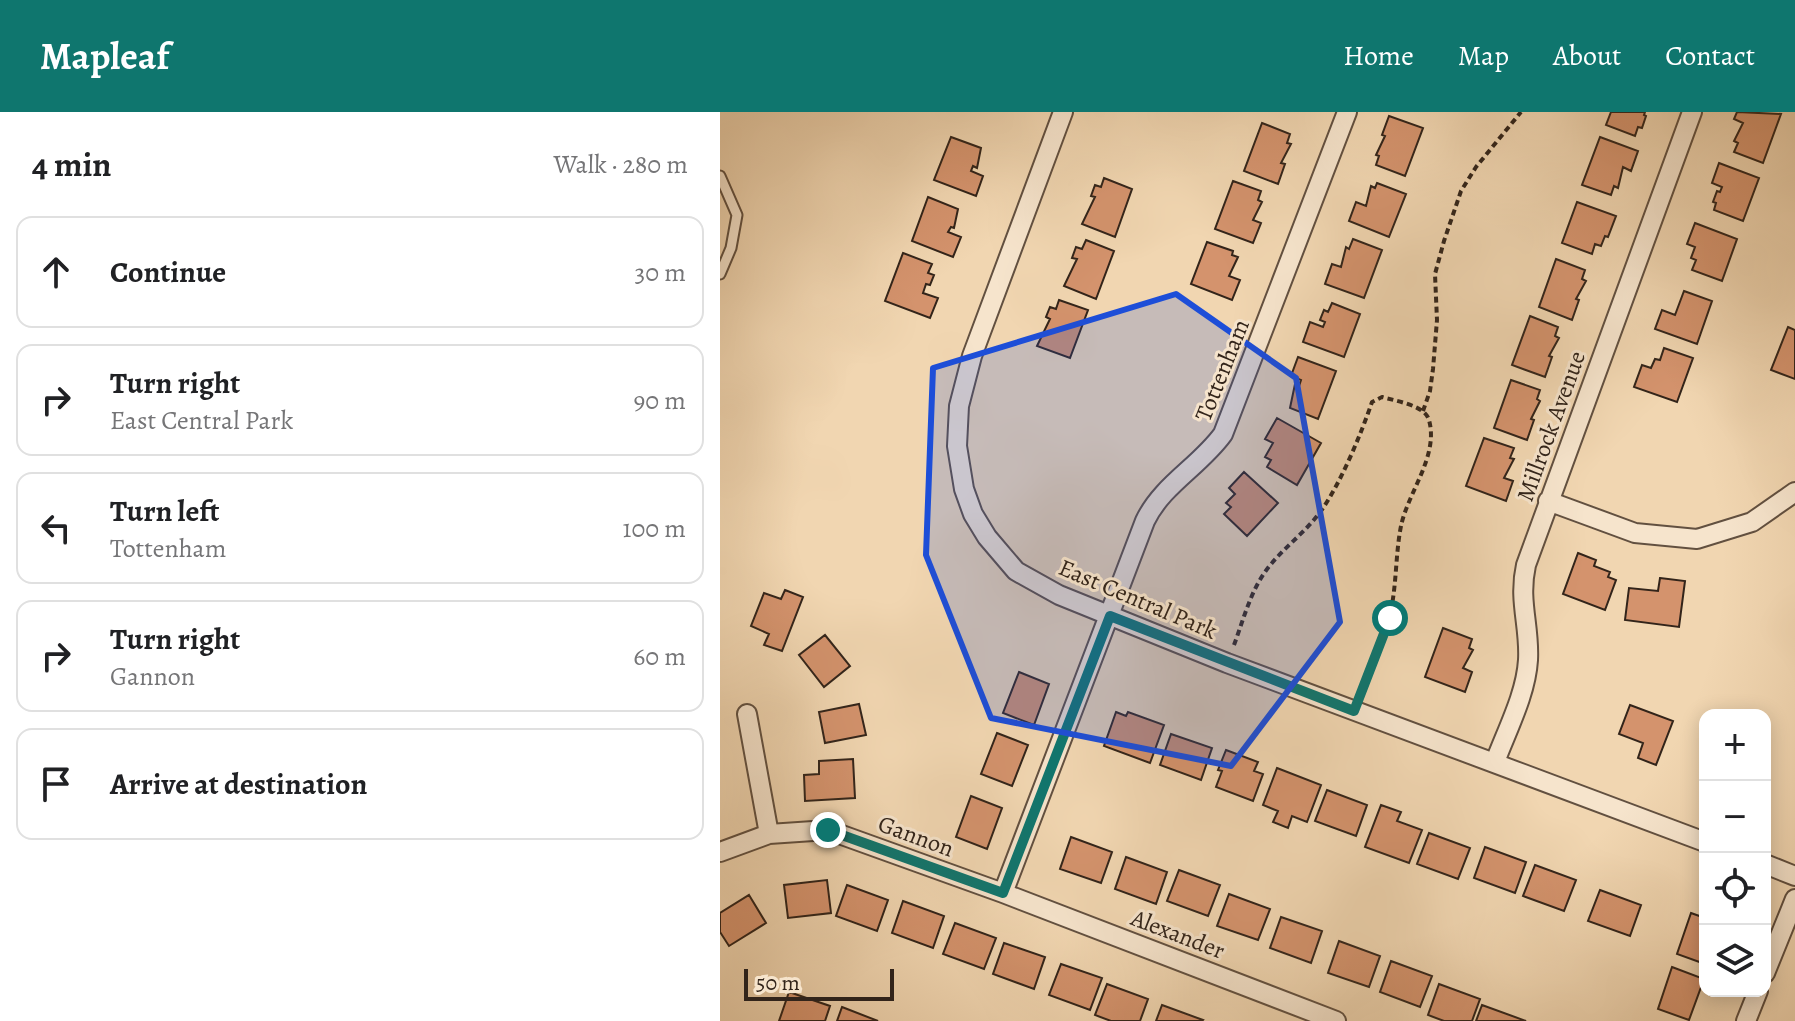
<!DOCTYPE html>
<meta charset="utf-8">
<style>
body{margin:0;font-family:Alegreya,serif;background:#f6f6f6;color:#202124}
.controls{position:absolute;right:24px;bottom:24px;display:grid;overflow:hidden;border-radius:16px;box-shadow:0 4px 20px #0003}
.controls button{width:72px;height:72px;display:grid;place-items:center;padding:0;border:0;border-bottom:2px solid #e0e0e0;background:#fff;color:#202124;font:40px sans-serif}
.scale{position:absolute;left:24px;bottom:20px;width:150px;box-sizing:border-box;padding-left:8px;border:4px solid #32241a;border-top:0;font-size:22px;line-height:28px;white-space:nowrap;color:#32241a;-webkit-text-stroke:6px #f6e4cc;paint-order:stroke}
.stop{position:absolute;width:24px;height:24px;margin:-18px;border:6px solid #0f766e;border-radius:50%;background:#fff}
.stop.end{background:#0f766e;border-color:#fff;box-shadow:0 2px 8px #0008}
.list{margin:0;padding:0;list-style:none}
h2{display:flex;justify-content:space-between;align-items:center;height:104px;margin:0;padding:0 32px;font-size:34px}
h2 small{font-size:26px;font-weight:400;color:#757577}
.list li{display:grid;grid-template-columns:52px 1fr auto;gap:24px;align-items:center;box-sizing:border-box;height:112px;margin:0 16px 16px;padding:0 16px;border:2px solid #e0e0e0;border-radius:16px}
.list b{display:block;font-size:30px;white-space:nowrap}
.list p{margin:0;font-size:26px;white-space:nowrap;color:#757577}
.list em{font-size:26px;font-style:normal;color:#757577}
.icon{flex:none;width:44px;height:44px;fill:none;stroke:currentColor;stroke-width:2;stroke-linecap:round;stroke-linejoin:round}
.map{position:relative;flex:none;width:1075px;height:909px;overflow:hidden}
header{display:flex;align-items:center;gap:48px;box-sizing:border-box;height:112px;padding:0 40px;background:#0f766e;color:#fff}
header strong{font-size:38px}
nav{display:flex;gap:44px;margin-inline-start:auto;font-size:28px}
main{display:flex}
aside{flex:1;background:#fff}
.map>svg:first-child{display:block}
.building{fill:#d4936d;stroke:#32241a;stroke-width:2}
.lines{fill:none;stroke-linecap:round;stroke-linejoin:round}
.lane-casing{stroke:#625040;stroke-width:13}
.street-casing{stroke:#625040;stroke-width:22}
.path{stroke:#32241a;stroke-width:4;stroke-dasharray:6 4;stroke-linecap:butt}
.lane{stroke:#f6e4cc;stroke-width:9}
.street{stroke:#f6e4cc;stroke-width:18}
.route{stroke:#0f766e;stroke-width:10}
.marked{fill:#1d4ed8;fill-opacity:0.2;stroke:#1d4ed8;stroke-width:6;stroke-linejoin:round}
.labels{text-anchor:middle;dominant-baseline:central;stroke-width:6;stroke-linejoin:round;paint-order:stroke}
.street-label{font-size:24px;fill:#32241a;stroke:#f6e4cc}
</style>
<header>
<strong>Mapleaf</strong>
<nav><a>Home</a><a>Map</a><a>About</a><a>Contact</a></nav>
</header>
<main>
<aside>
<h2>4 min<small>Walk · 280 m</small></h2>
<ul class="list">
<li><svg class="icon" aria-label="ahead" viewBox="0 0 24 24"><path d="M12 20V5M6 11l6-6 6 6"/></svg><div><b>Continue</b></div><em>30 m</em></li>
<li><svg class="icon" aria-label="right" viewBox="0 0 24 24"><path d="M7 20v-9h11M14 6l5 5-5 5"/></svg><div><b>Turn right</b><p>East Central Park</p></div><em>90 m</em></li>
<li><svg class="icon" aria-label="left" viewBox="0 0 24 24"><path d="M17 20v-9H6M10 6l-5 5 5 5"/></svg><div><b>Turn left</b><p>Tottenham</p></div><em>100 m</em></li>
<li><svg class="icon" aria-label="right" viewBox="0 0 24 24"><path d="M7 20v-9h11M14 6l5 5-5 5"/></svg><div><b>Turn right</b><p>Gannon</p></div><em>60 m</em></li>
<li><svg class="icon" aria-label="arrive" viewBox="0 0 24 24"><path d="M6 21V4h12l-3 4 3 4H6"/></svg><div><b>Arrive at destination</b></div></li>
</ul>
</aside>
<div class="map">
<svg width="1075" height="909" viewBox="0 0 1075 909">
<rect width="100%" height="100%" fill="#f1d6b1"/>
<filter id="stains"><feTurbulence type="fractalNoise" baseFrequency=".0025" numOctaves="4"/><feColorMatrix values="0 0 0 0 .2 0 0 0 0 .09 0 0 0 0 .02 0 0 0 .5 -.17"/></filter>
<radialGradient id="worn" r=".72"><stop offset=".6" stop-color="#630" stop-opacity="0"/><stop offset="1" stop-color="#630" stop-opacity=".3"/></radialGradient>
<path class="building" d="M891,0H925L924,3L926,4L922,16L918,15L915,24L886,13Z
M1017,0L1061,2L1043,51L1014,40L1018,31L1014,29L1023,11L1014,7Z
M669,4L703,16L685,64L656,53L659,44L656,43L665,24L662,23Z
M542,11L570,22L567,31L571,32L561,51L565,52L558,72L524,59Z
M231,25L261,36L257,56L253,54L251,59L263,64L256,84L214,68Z
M880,25L918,39L911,59L903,55L898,76L894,74L891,83L862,73Z
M999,51L1039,66L1023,109L994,98L996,91L993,90L997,79L1000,80L1002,75L992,71Z
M384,66L412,77L395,125L362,112L375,85L371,84L375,73L381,75Z
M513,69L541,79L538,88L542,90L533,108L541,111L533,131L495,117Z
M657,71L686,82L669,125L629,109L636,90L646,94L651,74L655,76Z
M208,85L238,97L234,116L231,115L228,120L241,125L233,145L192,129Z
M857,90L896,104L888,125L885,124L881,134L875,132L872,142L842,131Z
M975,111L1017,127L1002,169L972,158L976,148L971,146L975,135L967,132Z
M633,127L662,138L644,186L605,172L612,152L621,155L626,135L629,137Z
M366,128L394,139L376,187L344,174L357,147L352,146L356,135L362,137Z
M487,130L513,139L512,143L518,145L509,164L520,168L512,188L471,172Z
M183,141L212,152L208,161L214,163L210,173L206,172L203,181L218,186L210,206L165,189Z
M836,147L865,158L862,167L866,169L856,187L859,188L852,208L819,195Z
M964,179L992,189L977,232L935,217L942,198L955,203Z
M339,188L368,198L350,246L317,234L330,207L326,205L330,195L336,197Z
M612,191L640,202L624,245L583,230L590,210L603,215L605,210L600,208L604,198L608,200Z
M810,204L838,215L835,224L839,226L829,244L832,245L825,265L792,253Z
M1068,215L1075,218V267L1051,258Z
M944,236L973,246L957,290L914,275L922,253L931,256L935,247L940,248Z
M578,245L616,259L598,307L570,296L575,272L579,274L581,268L571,264Z
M791,268L820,278L817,287L820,289L811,307L814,308L807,328L774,316Z
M557,306L601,331L577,373L547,355L551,348L545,345L553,331L545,327Z
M764,326L794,336L790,346L794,347L784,366L793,369L786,389L746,374Z
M524,360L558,391L527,424L504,402L511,395L506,391L515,382L509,376Z
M858,441L876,448L874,454L890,460L888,465L896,468L885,498L843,482Z
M940,466L965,469L959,515L905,508L909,476L938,479Z
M65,478L83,485L62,539L44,533L49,522L31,514L44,481L61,487Z
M723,516L752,527L749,536L753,538L743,556L752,560L745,580L705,565Z
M105,523L130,554L104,575L79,543Z
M299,560L329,572L314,613L283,601Z
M139,592L146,623L105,631L99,600Z
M910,593L953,609L936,653L918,646L923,631L899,622Z
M396,600L406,604L408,600L444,613L430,651L384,634Z
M277,621L308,633L292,674L261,662Z
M451,622L492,636L481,668L440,653Z
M506,638L538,650L534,659L543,662L533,689L496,675L502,659L498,658Z
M133,647L135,686L85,689L84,663L99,662V649Z
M557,656L601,673L587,710L572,704L568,716L553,710L558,699L543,693Z
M607,678L647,693L636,724L595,709Z
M251,684L282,696L267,737L236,725Z
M661,693L681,700L677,709L702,718L689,751L645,735Z
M709,721L750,736L738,767L697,752Z
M351,725L392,740L381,771L340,757Z
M765,735L806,750L795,781L754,766Z
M406,745L447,760L436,792L395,777Z
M815,753L856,768L844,799L803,784Z
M459,758L500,773L488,804L447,789Z
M107,768L111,801L68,806L64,773Z
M127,773L168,788L157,819L116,804Z
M880,778L921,793L910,824L868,809Z
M509,782L550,797L538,828L497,814Z
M29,783L46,811L9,834L0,820V801Z
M183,789L224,804L213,836L172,821Z
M971,801L985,806V852L957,842Z
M561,805L602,819L591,851L550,836Z
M235,811L276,826L264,857L223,842Z
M619,829L660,844L649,875L608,861Z
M284,831L325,845L314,877L273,862Z
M671,849L712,864L700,895L660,880Z
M341,852L382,866L370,898L329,883Z
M952,855L984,867L969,908L938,897Z
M387,872L428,887L420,909H391L375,903Z
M719,872L760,887L752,909H724L708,903Z
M69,880L110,894L105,909H59Z
M442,893L483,908L482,909H436Z
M762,893L806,909H756Z
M122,895L158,909H117Z"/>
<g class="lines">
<defs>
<path id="lane" d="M0,64L17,103L11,136L0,162"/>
<path id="street" d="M343,0L252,244L239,294L237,334L244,377L253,402L267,425L296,459L339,483L507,551L985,730
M828,389L915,421L977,427L1032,410L1075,380
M27,602L49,722
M775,650C787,618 806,582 808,548C810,514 798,489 806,453L972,0
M0,740L49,722L108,718L283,781L616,909
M1045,752L1075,764
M283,781L425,409C442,373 480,354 503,322L627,0
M1045,861L1075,787
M1026,909L1038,879"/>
</defs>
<use href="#lane" class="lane-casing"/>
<use href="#street" class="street-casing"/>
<path class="path" d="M703,299L710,279L713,257L717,208L715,162L724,129L741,79L756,55L801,0
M514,533C523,509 530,481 545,460C561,437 587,420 603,396C622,368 641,322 652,290L662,285C675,289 705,293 709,308C719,344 688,380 681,414C675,444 677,477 669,506C662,532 650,557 641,582"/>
<use href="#lane" class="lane"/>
<use href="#street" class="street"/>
</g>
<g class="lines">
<path class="route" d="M108,718L283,781L390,504L634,599L670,506"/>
</g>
<path class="marked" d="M456,182L576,266L620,510L511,654L271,606L206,443L213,256Z"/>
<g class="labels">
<g class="street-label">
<text transform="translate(502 258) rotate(-68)">Tottenham</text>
<text transform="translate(831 314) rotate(-70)">Millrock Avenue</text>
<text transform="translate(418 487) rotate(23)">East Central Park</text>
<text transform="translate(196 724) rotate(20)">Gannon</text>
<text transform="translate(458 822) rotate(21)">Alexander</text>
</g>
</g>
<rect width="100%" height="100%" filter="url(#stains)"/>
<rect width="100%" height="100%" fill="url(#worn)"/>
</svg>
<div class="controls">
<button>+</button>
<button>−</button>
<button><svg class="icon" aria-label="locate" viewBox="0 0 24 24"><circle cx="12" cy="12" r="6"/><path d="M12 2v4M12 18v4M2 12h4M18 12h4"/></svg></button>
<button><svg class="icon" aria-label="layers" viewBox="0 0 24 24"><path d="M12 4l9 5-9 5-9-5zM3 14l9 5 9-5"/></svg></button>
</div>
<div class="scale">50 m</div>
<div class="stop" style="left:670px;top:506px"></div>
<div class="stop end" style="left:108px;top:718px"></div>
</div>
</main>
